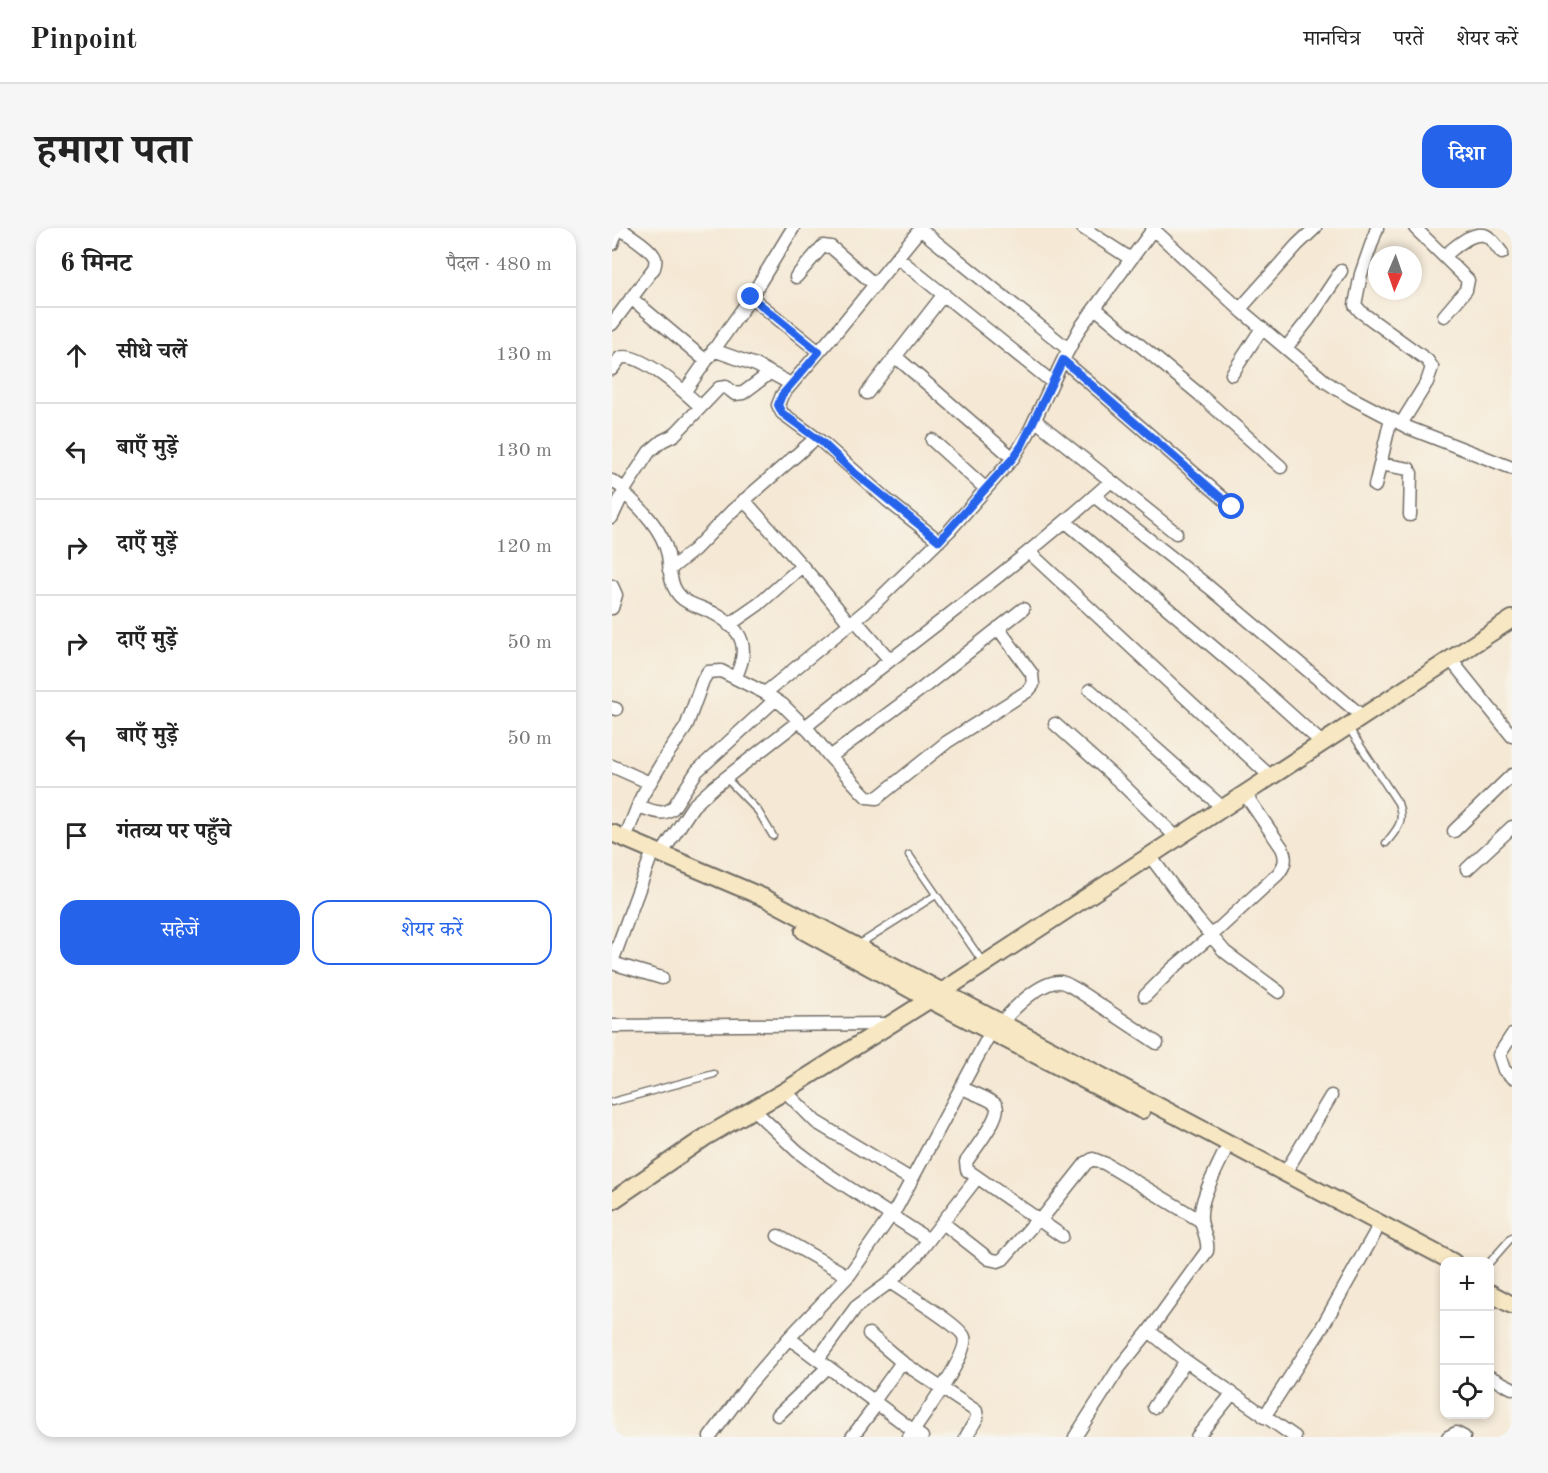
<!DOCTYPE html>
<html lang="hi">
<meta charset="utf-8">
<style>
body{margin:0;font-family:"Old Standard TT","Noto Serif Devanagari",serif;background:#f6f6f6;color:#222}
.controls{position:absolute;right:18px;bottom:18px;display:grid;overflow:hidden;border-radius:12px;box-shadow:0 3px 9px #0003}
.controls button{width:54px;height:54px;display:grid;place-items:center;padding:0;border:0;border-bottom:2px solid #e0e0e0;background:#fff;color:#222;font:30px sans-serif}
.compass{position:absolute;left:756px;top:18px;width:54px;height:54px;border-radius:50%;background:#fff;box-shadow:0 3px 9px #0003;rotate:182deg}
.stop{position:absolute;width:18px;height:18px;margin:-14px;border:4px solid #2563eb;border-radius:50%;background:#fff}
.stop.end{background:#2563eb;border-color:#fff;box-shadow:0 2px 6px #0008}
.list{margin:0;padding:0;list-style:none}
h2{display:flex;justify-content:space-between;align-items:center;height:78px;margin:0;padding:0 24px;font-size:26px}
h2 small{font-size:20px;font-weight:400;color:#767676}
.list li{display:grid;grid-template-columns:39px 1fr auto;gap:18px;align-items:center;box-sizing:border-box;height:96px;padding:0 24px;border-top:2px solid #e0e0e0}
.list b{display:block;font-size:22px;white-space:nowrap}
.list em{font-size:20px;font-style:normal;color:#767676}
.actions{display:flex;gap:12px;padding:18px 24px}
.actions a{flex:1;padding:14px 0;border:2px solid #2563eb;border-radius:18px;text-align:center;font-size:21px;color:#2563eb}
.actions .main{background:#2563eb;color:#fff}
.icon{flex:none;width:33px;height:33px;fill:none;stroke:currentColor;stroke-width:2;stroke-linecap:round;stroke-linejoin:round}
.map{position:relative;flex:none;width:900px;height:1209px;overflow:hidden;border-radius:18px}
header{display:flex;align-items:center;gap:36px;box-sizing:border-box;height:84px;padding:0 30px;background:#fff;border-bottom:2px solid #e0e0e0}
header strong{font-size:28px}
nav{display:flex;gap:33px;margin-inline-start:auto;font-size:21px}
.intro{display:flex;align-items:center;justify-content:space-between;box-sizing:border-box;height:144px;padding:0 36px}
h1{margin:0;font-size:42px}
.button{padding:15px 27px;border-radius:18px;background:#2563eb;color:#fff;font-size:21px;font-weight:700}
main{display:flex;gap:36px;padding:0 36px}
aside{flex:1;background:#fff;border-radius:18px;box-shadow:0 3px 9px #0003}
.map>svg:first-child{display:block}
.lines{fill:none;stroke-linecap:round;stroke-linejoin:round}
.lane-casing{stroke:#726d66;stroke-width:9}
.street-casing{stroke:#726d66;stroke-width:15}
.secondary-casing{stroke:#726d66;stroke-width:20}
.lane{stroke:#fff;stroke-width:6}
.street{stroke:#fff;stroke-width:12}
.secondary{stroke:#f7e8c3;stroke-width:16}
.route{stroke:#2563eb;stroke-width:8}
</style>
<header>
<strong>Pinpoint</strong>
<nav><a>मानचित्र</a><a>परतें</a><a>शेयर करें</a></nav>
</header>
<div class="intro"><h1>हमारा पता</h1><a class="button">दिशा</a></div>
<main>
<aside>
<h2>6 मिनट<small>पैदल · 480 m</small></h2>
<ul class="list">
<li><svg class="icon" aria-label="ahead" viewBox="0 0 24 24"><path d="M12 20V5M6 11l6-6 6 6"/></svg><div><b>सीधे चलें</b></div><em>130 m</em></li>
<li><svg class="icon" aria-label="left" viewBox="0 0 24 24"><path d="M17 20v-9H6M10 6l-5 5 5 5"/></svg><div><b>बाएँ मुड़ें</b></div><em>130 m</em></li>
<li><svg class="icon" aria-label="right" viewBox="0 0 24 24"><path d="M7 20v-9h11M14 6l5 5-5 5"/></svg><div><b>दाएँ मुड़ें</b></div><em>120 m</em></li>
<li><svg class="icon" aria-label="right" viewBox="0 0 24 24"><path d="M7 20v-9h11M14 6l5 5-5 5"/></svg><div><b>दाएँ मुड़ें</b></div><em>50 m</em></li>
<li><svg class="icon" aria-label="left" viewBox="0 0 24 24"><path d="M17 20v-9H6M10 6l-5 5 5 5"/></svg><div><b>बाएँ मुड़ें</b></div><em>50 m</em></li>
<li><svg class="icon" aria-label="arrive" viewBox="0 0 24 24"><path d="M6 21V4h12l-3 4 3 4H6"/></svg><div><b>गंतव्य पर पहुँचे</b></div></li>
</ul>
<div class="actions"><a class="main">सहेजें</a><a>शेयर करें</a></div>
</aside>
<div class="map">
<svg width="900" height="1209" viewBox="0 0 900 1209">
<rect width="100%" height="100%" fill="#f7f3e8"/>
<filter id="ink" filterUnits="userSpaceOnUse"><feTurbulence type="fractalNoise" baseFrequency=".0167" numOctaves="2"/><feDisplacementMap in="SourceGraphic" scale="12" xChannelSelector="R" yChannelSelector="G"/><feConvolveMatrix kernelMatrix="1 2 1 2 8 2 1 2 1" color-interpolation-filters="sRGB"/></filter>
<filter id="wash" filterUnits="userSpaceOnUse"><feTurbulence type="fractalNoise" baseFrequency=".008" numOctaves="4" result="noise"/><feDisplacementMap in="SourceGraphic" scale="24" xChannelSelector="R" yChannelSelector="G"/><feGaussianBlur stdDeviation="1.35" result="paint"/><feColorMatrix in="noise" values="0 0 0 0 0 0 0 0 0 0 0 0 0 0 0 0 0 1.4 0 .05"/><feComposite in="paint" operator="in"/></filter>
<g filter="url(#wash)">
<rect width="100%" height="100%" fill="#f5e8d4"/>
</g>
<g filter="url(#ink)">
<g class="lines">
<defs>
<path id="lane" d="M736,499L786,575C793,594 786,600 774,615
M114,550L146,583L161,608
M297,627L372,736
M246,717L324,667
M0,874L102,846
M878,1034L900,1009"/>
<path id="street" d="M309,0L225,103L170,167L166,177L170,185L211,215L275,272L327,313
M471,0L519,31
M765,0L749,46L743,77L749,84L815,132L820,139L815,154L789,196
M803,0L856,52L854,62L832,88
M308,1L456,121
M541,1L632,85L714,154L738,169L797,200L900,240
M0,16L6,0
M833,27C843,20 858,4 872,7C879,9 885,19 890,25
M286,30L440,154
M184,49L211,18L219,19L263,57
M139,69L207,124
M19,70L94,133
M483,80L587,166L669,239
M628,81L685,17L703,0
M0,96L42,40C43,37 44,33 43,30C39,20 16,6 7,0
M674,120L697,91L729,43
M101,122L144,137L179,156
M283,128L401,230
M451,132L620,278
M0,141L8,130C27,122 75,166 89,179
M620,146L650,100
M73,163L139,69L181,0
M255,165L332,66
M423,192L564,305
M320,212L374,261
M768,236L797,241L799,245L798,287
M0,253L13,261
M763,258L779,190
M12,265C30,281 51,302 56,327C58,339 57,352 64,363C72,377 89,378 103,386C132,402 138,421 123,450
M482,268L597,359L751,489
M132,272L205,355L238,396
M0,289L13,261L37,224L50,213L62,207L107,160L114,159L123,166L131,165L158,145
M454,294L647,458L710,515
M417,324L659,549
M57,342L82,322L120,283L204,210
M0,358L4,367L0,380
M243,392L278,432
M117,397L147,376L190,338
M839,432L900,508
M478,462L611,580
M153,465L262,376L337,303L401,230L416,206L451,132L468,100L542,0
M0,480L4,481
M443,496L509,555L565,610
M193,499C295,417 401,342 498,254
M218,529L312,459L411,381
M0,538L38,555
M26,578C39,582 50,589 61,580L85,543L163,472
M842,603L900,547
M13,610L30,568L54,528L74,499L91,452L96,444L109,443L153,465L171,477L198,504L218,529L250,564L255,569L265,570L335,514L416,463L421,457L420,446L386,400
M50,625L81,578L102,559L187,493
M538,628L585,691L613,724L667,764
M855,641L900,599
M0,734L38,631
M0,735L50,750
M533,768L560,741L599,708L666,646C673,637 675,631 670,620L633,566
M390,794C401,781 429,752 449,754C454,755 458,758 462,760L545,815
M0,798L278,796
M900,807L887,827L892,842L900,849
M350,860C358,864 379,871 384,877C391,886 360,925 354,934L355,942L450,1008
M173,863L204,894L300,952
M141,881L185,923L214,945L317,1012
M673,945L719,868
M428,993L474,935L481,931L494,936L589,993
M331,995L377,1031L386,1033L391,1031L426,991
M166,1008L236,1048
M278,1054C290,1063 349,1098 352,1109C358,1125 308,1193 297,1209
M537,1103L574,1133L683,1209
M257,1106L290,1134L364,1183L365,1190L354,1209
M177,1110L310,1209
M206,1131L244,1079L278,1054L305,1027L365,950
M878,1149L900,1160
M262,1173L290,1134
M542,1179L574,1133
M166,1187L216,1139
M652,1189L709,1101L763,1005
M98,1209L135,1159L177,1110L238,1046L285,979L382,798
M240,1209L265,1176
M463,1209L507,1140L537,1103L595,1023C597,1011 590,1003 589,991C587,972 604,943 612,925
M585,1209L620,1166
M836,1209L844,1205L852,1209"/>
<path id="secondary" d="M0,605L153,670L841,1034
M192,703L318,772L530,882
M0,973L95,908L173,863L331,763L900,391
M878,1065L900,1077"/>
</defs>
<use href="#lane" class="lane-casing"/>
<use href="#street" class="street-casing"/>
<use href="#secondary" class="secondary-casing"/>
<use href="#lane" class="lane"/>
<use href="#street" class="street"/>
<use href="#secondary" class="secondary"/>
</g>
</g>
<g class="lines" filter="url(#ink)">
<path class="route" d="M139,69L207,124L170,167L166,177L170,185L211,215L238,241L327,313L401,230L410,217L451,132L620,279"/>
</g>
</svg>
<div class="controls">
<button>+</button>
<button>−</button>
<button><svg class="icon" aria-label="locate" viewBox="0 0 24 24"><circle cx="12" cy="12" r="6"/><path d="M12 2v4M12 18v4M2 12h4M18 12h4"/></svg></button>
</div>
<svg class="compass" viewBox="-18 -18 36 36"><path d="M0-13l5 13h-10z" fill="#e53935"/><path d="M0 13l5-13h-10z" fill="#767676"/></svg>
<div class="stop" style="left:620px;top:279px"></div>
<div class="stop end" style="left:139px;top:69px"></div>
</div>
</main>
